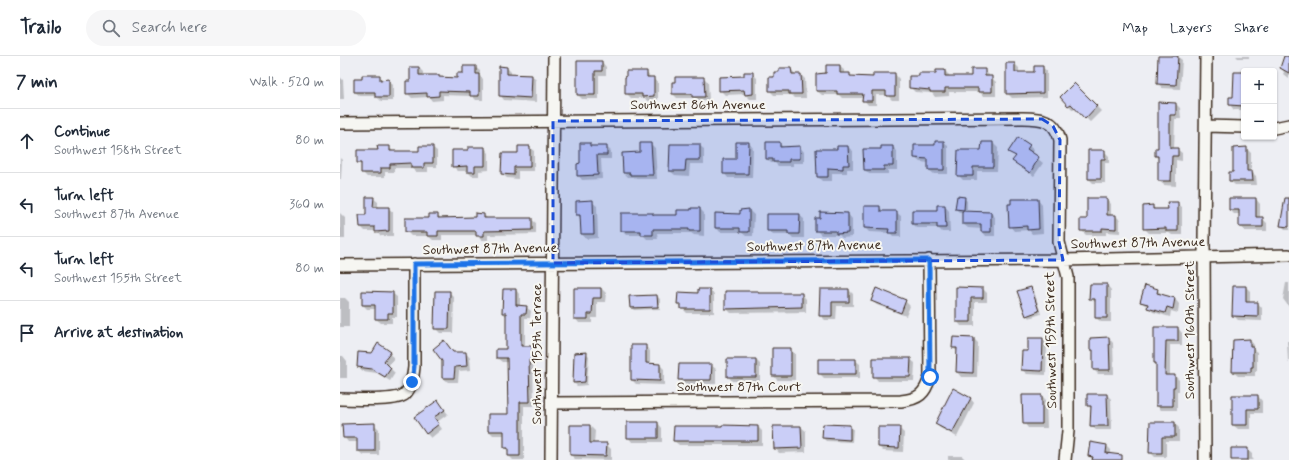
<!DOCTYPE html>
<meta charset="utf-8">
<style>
body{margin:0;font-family:Mynerve,sans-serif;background:#f6f6f7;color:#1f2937}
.controls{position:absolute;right:12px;top:12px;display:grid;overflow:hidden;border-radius:4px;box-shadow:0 1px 3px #0004}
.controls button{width:36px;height:36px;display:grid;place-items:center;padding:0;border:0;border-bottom:1px solid #e0e1e3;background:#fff;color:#1f2937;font:20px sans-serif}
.stop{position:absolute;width:12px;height:12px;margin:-9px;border:3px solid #1a73e8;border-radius:50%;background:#fff}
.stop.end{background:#1a73e8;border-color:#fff;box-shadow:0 1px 4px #0008}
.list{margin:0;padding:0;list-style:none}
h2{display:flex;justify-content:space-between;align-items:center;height:52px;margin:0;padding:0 16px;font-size:17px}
h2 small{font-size:13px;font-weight:400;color:#747a83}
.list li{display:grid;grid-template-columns:26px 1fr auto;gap:12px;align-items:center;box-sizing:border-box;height:64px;padding:0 16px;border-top:1px solid #e0e1e3}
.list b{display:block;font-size:15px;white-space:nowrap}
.list p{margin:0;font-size:13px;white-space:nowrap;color:#747a83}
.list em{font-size:13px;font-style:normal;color:#747a83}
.icon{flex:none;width:22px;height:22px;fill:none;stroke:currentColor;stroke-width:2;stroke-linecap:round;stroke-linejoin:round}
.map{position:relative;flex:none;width:949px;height:404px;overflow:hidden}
header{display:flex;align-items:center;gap:24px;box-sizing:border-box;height:56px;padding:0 20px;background:#fff;border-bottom:1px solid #e0e1e3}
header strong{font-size:19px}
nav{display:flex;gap:22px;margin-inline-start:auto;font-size:14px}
.search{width:280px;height:36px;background:#f6f6f7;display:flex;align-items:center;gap:10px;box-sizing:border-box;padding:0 14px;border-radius:22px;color:#747a83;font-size:15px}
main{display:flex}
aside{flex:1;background:#fff}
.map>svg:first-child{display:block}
.shadow{fill:#0003}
.building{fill:#cacef7;stroke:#3b2a1e}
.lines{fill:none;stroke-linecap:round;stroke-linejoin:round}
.minor-casing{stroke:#3b2a1e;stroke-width:14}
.minor{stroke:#f6f6f2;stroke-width:11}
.route{stroke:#1a73e8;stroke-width:5}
.marked{fill:#1d4ed8;fill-opacity:0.2;stroke:#1d4ed8;stroke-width:3;stroke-dasharray:8 5;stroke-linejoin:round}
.labels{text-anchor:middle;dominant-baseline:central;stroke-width:4;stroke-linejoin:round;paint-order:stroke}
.street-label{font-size:14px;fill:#3b2a1e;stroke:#f6f6f2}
</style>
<header>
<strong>Trailo</strong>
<div class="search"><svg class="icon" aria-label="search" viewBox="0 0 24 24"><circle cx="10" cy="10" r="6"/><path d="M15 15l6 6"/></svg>Search here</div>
<nav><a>Map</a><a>Layers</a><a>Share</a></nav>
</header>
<main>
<aside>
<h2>7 min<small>Walk · 520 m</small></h2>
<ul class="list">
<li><svg class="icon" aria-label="ahead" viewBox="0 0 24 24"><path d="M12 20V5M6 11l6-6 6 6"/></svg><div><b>Continue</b><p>Southwest 158th Street</p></div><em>80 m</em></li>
<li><svg class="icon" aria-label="left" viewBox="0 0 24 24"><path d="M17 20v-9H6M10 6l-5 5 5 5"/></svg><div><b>Turn left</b><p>Southwest 87th Avenue</p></div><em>360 m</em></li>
<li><svg class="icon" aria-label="left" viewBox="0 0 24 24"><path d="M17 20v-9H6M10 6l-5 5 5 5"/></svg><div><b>Turn left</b><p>Southwest 155th Street</p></div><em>80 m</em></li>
<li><svg class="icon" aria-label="arrive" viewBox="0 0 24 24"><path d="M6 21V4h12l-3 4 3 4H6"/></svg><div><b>Arrive at destination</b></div></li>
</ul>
</aside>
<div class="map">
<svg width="949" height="404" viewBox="0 0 949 404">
<rect width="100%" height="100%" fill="#edeef3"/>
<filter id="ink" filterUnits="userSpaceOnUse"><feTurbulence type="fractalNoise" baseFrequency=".025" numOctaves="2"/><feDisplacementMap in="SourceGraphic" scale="8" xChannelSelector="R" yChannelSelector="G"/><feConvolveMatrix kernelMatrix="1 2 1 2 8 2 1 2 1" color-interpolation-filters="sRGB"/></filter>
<g filter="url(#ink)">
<path class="shadow" d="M819,0H837L842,4L840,33L822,32L818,27Z
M896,0H909V2H898Z
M946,0H949V23L943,18L944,16L941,12Z
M238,6H262L266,11V19H259V43H242L238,39Z
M675,8L679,12V17H695L702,11L707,15V41L672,42L667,37Z
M499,10L504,14V18H509L512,21L534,22L555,18L559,23V44H552L547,39H536V49H528L524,44V42H502L499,39H482L477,35L487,18Z
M135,11L140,15V20L143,23V44H136L132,40L103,39V44L92,45L89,41L72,42L67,37L71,26L79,12L83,16V20L118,23Z
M167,12L171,16V19L192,20L196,24V46L164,44L160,39Z
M451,13L456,19H461L465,23L466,42H455L452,39H434L430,35L435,22Z
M644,14L649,19V21H651L656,26V40H643L640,36H609V40L595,41L592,37L575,36L570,31L605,15L609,19V21H632Z
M306,16L311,22H313L318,26V44L307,45L305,42H291L286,37Z
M412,17L417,22V43H410L405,38L385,39L380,34Z
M904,17V54H894L890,49L894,42Z
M39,20L43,24H49L53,29V45H41L36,40H20L15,36Z
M0,21L3,24L4,43H0Z
M364,22L368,26L369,45H358L354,42H337L333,38Z
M734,28L761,55L750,66L736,52L733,54L721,41Z
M819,47L836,48L840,52L841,63H835L834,93H837L842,97V105L836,104V130L824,129L819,125V104L816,100V93H819Z
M603,86L608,90V118H594L589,114V107L580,106L575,102Z
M409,87L413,92L412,122H388L384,117L397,104Z
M439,87L444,92L460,91L464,96V107H453V110H438L435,107H431L427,103Z
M643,87H653L658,92L657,115H637V124H623L618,119L642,95Z
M250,88L253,91H266L271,95V103H261L262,123L242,124L238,119Z
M311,88L315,92L317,123H296L294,121H288L284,117Z
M359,89L364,93V108H350L349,120L335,119L330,115Z
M689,90L694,94L692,98L703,107L694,120L674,105L676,101L670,95Z
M49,91L54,96H80L92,91L97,95V111H88V116H76L71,112H54V116H45V121H27L22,116V110L18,106L39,95Z
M189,91L194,95V115H178V123L167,122L162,118L179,98Z
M498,91H508L513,95V113H507V117H492V125H482L478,121L498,94Z
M553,91L557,95V114H548V118H529L525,114L542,94Z
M145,92L149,97V114L139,115V120H132L127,115H118L113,110L129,95Z
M906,92L911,97V115L916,120L917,129H895L890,125Z
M764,95L769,100V107H765V127H753L749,123Z
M0,102L2,104L1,123H0Z
M949,140V174H946L941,169Z
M33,142L38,146V152H48L53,156V180H41L37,175H25L21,171L27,160Z
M624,142L627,145V156L651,157L655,161V180H646L642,175V173L628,172L623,168V156H619L616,153Z
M767,143L771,148V160H776L780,164V177L766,176V179H746L741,174Z
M916,143L920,148V162H922L927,167V175H905L900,171V158H894L890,154Z
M698,144L702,149L703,177L692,178L689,174L674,175L670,170L672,149Z
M252,146L257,150L258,182L246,183L242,178L241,163L237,158Z
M837,147L842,151V179H832L829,177H809L804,172L812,150L816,154H829Z
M605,150L609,155L610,176H602L598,172H577L573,168Z
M540,151L544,156H556L561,160V181H554L550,177L529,176L525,172Z
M360,153L364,157V180L354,179L351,177H317L318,183H307L303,179H286L282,175L313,158L314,160H338Z
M409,154L414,159L413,180H406L401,176H380L376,171L401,159V155Z
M0,157L5,162V183H0Z
M508,158L512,163V181L502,182L499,179H481L476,174Z
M98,159L101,163L136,162L144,159L148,163H191L196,167V178L148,179V184H141L137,179H102V184H93L88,180H71L66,175Z
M459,159L464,163V182H453L450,179H433L428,174Z
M946,227H949V251L943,243Z
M767,229L771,234V266H761L756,262V247L750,242Z
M906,231L910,235V247H918L922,252V265L898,264L894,260Z
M261,232L266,237L265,246H257V262H252V267H239L235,262V233Z
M617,232L643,233L647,237V246H635V270H621L617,265Z
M691,232L694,235L701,258L689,262L687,259Z
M176,234L180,239V250L186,251L191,255L190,262H185V291H191L196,295V308H193L194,350H184V404H173L169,400V396L165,392V379H153L149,375L169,359L168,306H162L157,302L167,294V261L163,257Z
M370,234L374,238V257H347L338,248L339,237L359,238Z
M481,234H509L513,238V250H497L496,264H485L480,259Z
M817,234L822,238V240L835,243L839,248L838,257L831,255L830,261L813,256L808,251L801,246Z
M109,236L114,241L113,277H100L95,272Z
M418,236L419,238H462L466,243V256L391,257L386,252Z
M52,237L57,241V261H52V267H41L36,263V253H27L23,249Z
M317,240L320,243V253L294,254L291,251Z
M0,242H5L9,246V271H0Z
M532,245H565L570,250L566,260L537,249Z
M815,272H838L842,277V289H830V320H835L839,324V335H837V354H821L817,350V309L815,307Z
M769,282L773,287L774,318H758L754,314V296L751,293Z
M634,283L638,287L637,321H621L617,316L618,296L613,292Z
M703,283L707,288L706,319L687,318L682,314L689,296Z
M910,284L914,289V294L917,296V315H915V320H898L893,316Z
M947,285H949V307L948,306Z
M39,289L54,302L48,310L55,317L50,325L37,317L23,315L18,311L32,298Z
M108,289L114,297H126L130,302L131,314L119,315L118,326H108L103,322Z
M305,290L310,295V308L320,309L324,313V329L296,328L292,324Z
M450,293L455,298V324H437L433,319Z
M246,297L249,300L247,329L237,330L234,327Z
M0,300H3L7,305V322H0Z
M570,303L575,307L574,325H538L534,320Z
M416,304L420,308V325H392L388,320Z
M515,304L520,308V322H484L479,317Z
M371,309L376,313V328H344L339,323Z
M767,339L771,343L772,374H756L751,370L752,353L748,349Z
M702,340L706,344L707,372H688L684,367Z
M918,340L922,345V357H911V373H898L893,369Z
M630,342L634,347L617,381L600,372L596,368Z
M97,345L108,358L97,366L102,373L91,382L86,377Z
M318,367L322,372V386H292L288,381Z
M811,367H835L839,372V385H826V401H815L810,396Z
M34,368L39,373V399H23L18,395V386H8L4,381Z
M231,370H250L255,375L254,388H266L271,393V404L235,403L231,399Z
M510,370L513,373L512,386L486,385L483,382Z
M418,371L422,375V389H339L334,385Z
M434,371H461L466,375V396L439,397L435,392Z
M559,372L564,377L563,396L543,395L539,391Z
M767,390L771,394V399L775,404H753L749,400Z
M907,393L912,398V402L914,404H891Z
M608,400H622L626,404H608Z"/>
<path class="building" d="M818,0H838L836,29L817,28Z
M944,0H949V17L940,12Z
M237,5H262V15H255V39H237Z
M666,7H675V16H694V10H703V37L666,38Z
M486,9H500V17H510V20L533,21V17H555V40H546V35H532V45H522L523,38H497V35H476V18L486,17Z
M123,10H136V18H139V40H130V36L99,35V40L87,41V37L66,38V25H70V11H79V19H99V21L117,22V17H123Z
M159,10L167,11V18L192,19L191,42L159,40Z
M439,12H451L452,18H461L462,38H449V35H429V21H434V16H439Z
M631,13H645V20H652V36H638V32H605V36H590V34L569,32V20H579V17H596V14H605V20H631Z
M286,15H307V21H314V40L302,41V38H285V21H286Z
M404,16H413V38L405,39L404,34L379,35V21L404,20Z
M894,16H904V50L889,49V41H893Z
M22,19H40V24L49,23V41H35V36H14V23H22Z
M335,21H364L365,41H352V38H332V26H335Z
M734,27L757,50L745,63L731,48L728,50L720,41Z
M818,46L836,47V59H830V92H838V100H832L831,125H818V100H815V92H818Z
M678,81L690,89L687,93L699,101L690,117L672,105L676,100L668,96Z
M595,85H604V114H588V103L574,102V89H595Z
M396,86H409L408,118H383V103H396Z
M426,86H440V91L460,90V103H449V106H433V103H426Z
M642,86H653V111H633V120H617L618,94H641Z
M240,87H250V90H267V99H257L258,119L237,120V108L240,107Z
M300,87H311L313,119H290V117H283L282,97L300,96Z
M330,88H360V104H346L345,115H329Z
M37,90H50V95H79V90H93V107H84V112H71V107L50,108V112H41V117H21V107H17V94H38Z
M178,90H190V111H174V119L161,118L162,97H178Z
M497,90H508L509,109H503V113L488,112V121H477L476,93H497Z
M541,90H553V110H544V114H524L523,93H541Z
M128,91H145V110H135V116H127V110L112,111V94H128Z
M907,91V115H912L913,125H889V116H893V92Z
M748,94H765V103H761V123H748Z
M617,140L625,141L624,154L615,153Z
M26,141H34L33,151H49V175L35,176V171H20L19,159H26Z
M747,142H767V159H776V173L762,172V175H740V163H747Z
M889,142H916V161H923V171H899V154H889Z
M945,142H949V171L940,170Z
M671,143H698L699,173L687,174V170L669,171L668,148H671Z
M253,144L254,178H241L240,159H236V145Z
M827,146H838V175H826V172L803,173V150L813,149V153H828Z
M597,149H605L606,172H597V168H572V154H597Z
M524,150H540V155H557V177H548L549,173L524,172Z
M351,152H360V175H349V173H313V179H301V175H281V157H313V159H337V154H351Z
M409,153V176H400V172H375V157L400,158V154Z
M622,155L651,156V176H641V168H622Z
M480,156L508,157V177L496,178V175H475V162H480Z
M135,157L144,158V162H192V174L144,175V180H136V175H98V180H87V176H65V162H89V158H98V162L135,161Z
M427,158H460L459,178H448V175H427Z
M750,228H767V262H755V243H749Z
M805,229L818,233L817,237L835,242L833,253L827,251L825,257L807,252L808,248L800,246Z
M893,230H906V246H918V261L892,260Z
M616,231L643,232V242H631V266H616Z
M691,231L699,255L686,260L677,235Z
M234,232H261V242H253L252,258H248V263H234Z
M536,232L566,244L561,257L531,245Z
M163,233H176V249L187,250L186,258H181V290H192V304H189L190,346H180V400H168V392H164V375H148V358H168L167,302H156V293H166V257H162Z
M358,233H370V253H341V248H337L338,236L358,237Z
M480,233H509V246H492V260H479Z
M22,235L53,236V257H48V263H35V249H22Z
M95,235H110L109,273H94Z
M385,235H418V237H462V251L385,253Z
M317,239L318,251L290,252L289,240Z
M814,271H838V285H826L825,319H835V331H833V350H816V307H814Z
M613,281L634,282L633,317L616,316L617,292H612Z
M769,281L770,314H753V294H750V282Z
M688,282H703L702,315L681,314L682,295H688Z
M910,283V291H913V311H911V316H892L893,284Z
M104,284L113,296H126L127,310L115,311L114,322H102V305L93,293Z
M38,287L51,296L44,305L51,312L45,321L32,313L17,311L18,296L32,297Z
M291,289H306V307L320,308V325L291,324Z
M432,292H451V320H432Z
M247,296L245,326L233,327L234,297Z
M533,302H571L570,321H533Z
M387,303H416V321H387Z
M478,303H516V318H478Z
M339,308H372L371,324H338Z
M613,332L631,342L612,377L595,368Z
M747,338H767L768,370H750L751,350H747Z
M682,339H702V368H683Z
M892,339H918V353H907V369H892Z
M98,344L105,354L94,361L99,368L86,378L74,361Z
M287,366H318V382H287Z
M810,366H835V381H822V397H809Z
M35,367V395H17V382H3L2,368Z
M483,368L510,369V384L482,382Z
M230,369H250V387H267L266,400L230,399Z
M382,369L418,370V385H333L334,370H382Z
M433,370H461L462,392L434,393Z
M538,371H560L559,392L538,391Z
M750,386L767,389L766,397L782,399V404H752L753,401L748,400Z
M891,392H908V404H891Z"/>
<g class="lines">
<defs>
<path id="minor" d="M0,67L683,62C701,62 715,63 720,84L719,186L728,221V375L725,404
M866,70L904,71
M934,72L949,69
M0,209L723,204L949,199
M0,343C13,343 57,346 65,338C72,331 73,320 74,311V208
M212,347L561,345C579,343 585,338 590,321L589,204
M211,404L214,0
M865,404L864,185L866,0"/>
</defs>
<use href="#minor" class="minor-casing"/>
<use href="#minor" class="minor"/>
</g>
</g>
<g class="lines" filter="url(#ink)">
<path class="route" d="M72,326L74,311V208L589,204L590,321"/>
</g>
<path class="marked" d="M702,63L713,70L720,84L719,186L723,204L213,207V65Z"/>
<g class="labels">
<g class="street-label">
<text x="358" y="49">Southwest 86th Avenue</text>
<text transform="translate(798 187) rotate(-1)">Southwest 87th Avenue</text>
<text transform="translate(474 190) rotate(-1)">Southwest 87th Avenue</text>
<text transform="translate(150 193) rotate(-1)">Southwest 87th Avenue</text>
<text transform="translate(850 274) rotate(-90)">Southwest 160th Street</text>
<text transform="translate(711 284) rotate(-91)">Southwest 159th Street</text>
<text transform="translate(197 298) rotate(-90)">Southwest 155th Terrace</text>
<text x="399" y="331">Southwest 87th Court</text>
</g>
</g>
</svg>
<div class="controls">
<button>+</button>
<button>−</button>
</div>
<div class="stop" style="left:590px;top:321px"></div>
<div class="stop end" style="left:72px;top:326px"></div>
</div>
</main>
